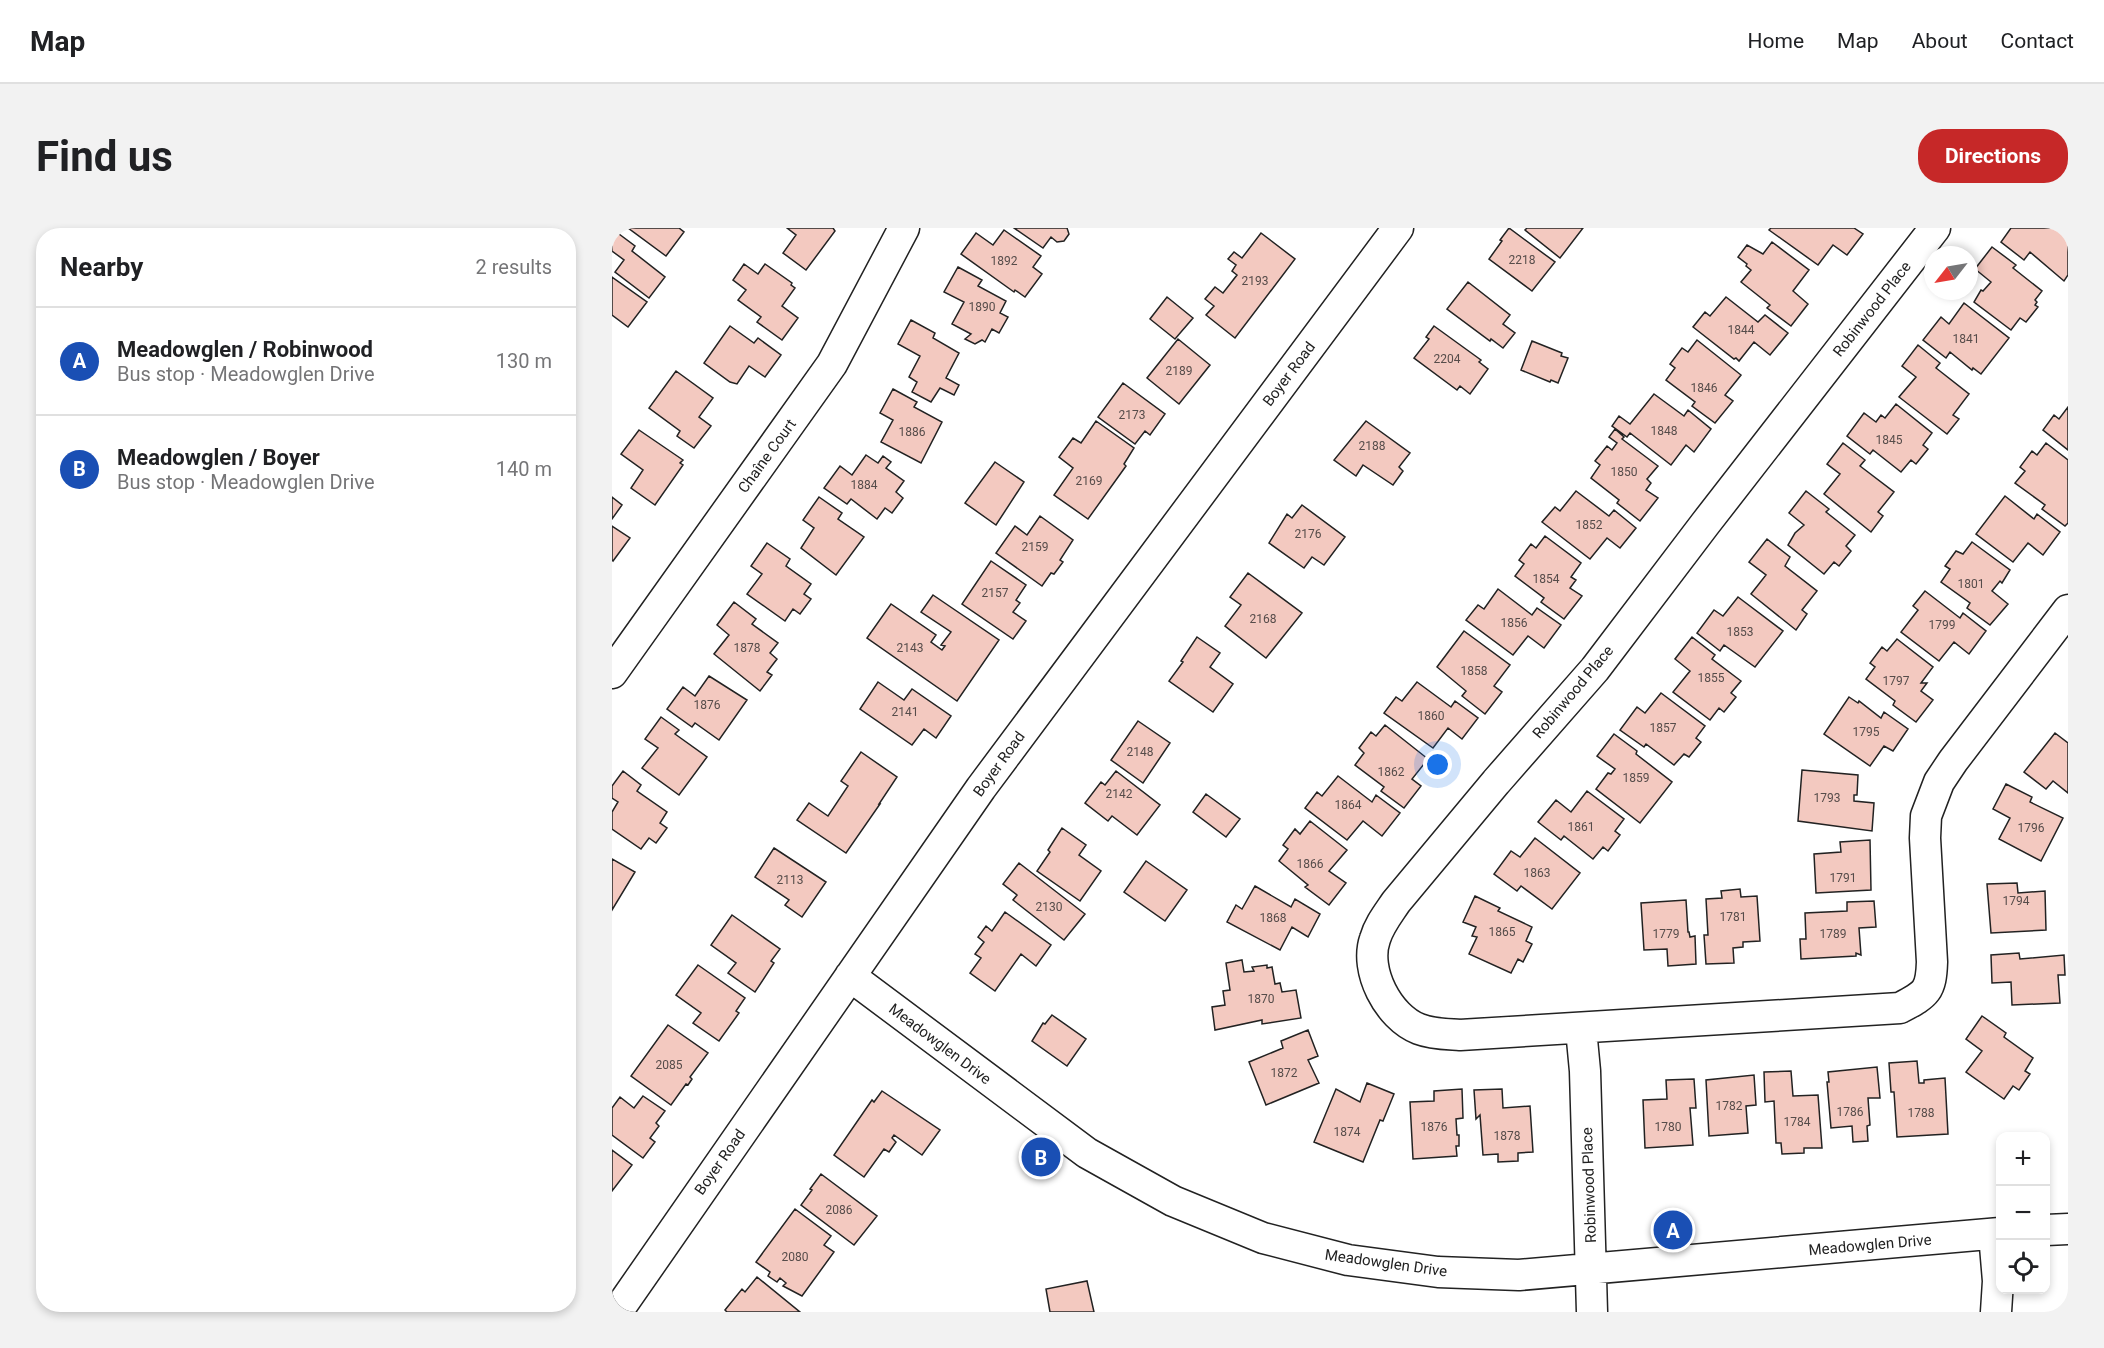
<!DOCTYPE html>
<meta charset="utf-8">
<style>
body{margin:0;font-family:Roboto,sans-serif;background:#f2f2f2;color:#202124}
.controls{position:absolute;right:18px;bottom:18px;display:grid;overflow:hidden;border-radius:12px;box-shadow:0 3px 9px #0003}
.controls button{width:54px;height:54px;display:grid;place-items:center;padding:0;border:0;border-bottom:2px solid #e0e0e0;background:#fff;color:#202124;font:30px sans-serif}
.compass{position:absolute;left:1312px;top:18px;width:54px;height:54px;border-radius:50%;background:#fff;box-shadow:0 3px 9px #0003;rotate:239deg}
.you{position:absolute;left:826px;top:537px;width:21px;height:21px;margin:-15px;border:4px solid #fff;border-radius:50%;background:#1a73e8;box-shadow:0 0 0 9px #1a73e833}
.badge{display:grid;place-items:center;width:39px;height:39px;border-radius:50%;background:#c62828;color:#fff;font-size:20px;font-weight:700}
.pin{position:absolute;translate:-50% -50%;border:3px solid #fff;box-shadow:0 2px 6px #0006}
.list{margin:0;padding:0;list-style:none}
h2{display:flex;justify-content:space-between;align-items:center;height:78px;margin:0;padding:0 24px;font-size:26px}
h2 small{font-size:20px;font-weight:400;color:#757577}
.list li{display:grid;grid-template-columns:39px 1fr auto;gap:18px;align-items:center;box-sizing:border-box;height:108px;padding:0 24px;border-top:2px solid #e0e0e0}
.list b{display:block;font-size:22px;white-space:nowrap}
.list p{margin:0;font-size:20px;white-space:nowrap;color:#757577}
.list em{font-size:20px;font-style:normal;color:#757577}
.icon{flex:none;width:33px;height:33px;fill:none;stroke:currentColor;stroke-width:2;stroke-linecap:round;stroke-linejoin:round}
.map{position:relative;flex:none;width:1456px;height:1084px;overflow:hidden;border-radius:24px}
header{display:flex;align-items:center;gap:36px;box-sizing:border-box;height:84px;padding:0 30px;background:#fff;border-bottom:2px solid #e0e0e0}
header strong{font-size:28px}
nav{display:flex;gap:33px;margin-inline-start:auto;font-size:21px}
.intro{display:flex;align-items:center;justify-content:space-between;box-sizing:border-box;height:144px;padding:0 36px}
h1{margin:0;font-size:42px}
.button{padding:15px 27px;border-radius:24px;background:#c62828;color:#fff;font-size:21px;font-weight:700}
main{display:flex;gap:36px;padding:0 36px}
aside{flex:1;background:#fff;border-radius:24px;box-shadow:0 3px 9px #0003}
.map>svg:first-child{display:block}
.building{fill:#f3c9c0;stroke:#222;stroke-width:1.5}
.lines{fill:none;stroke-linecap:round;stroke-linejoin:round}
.minor-casing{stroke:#222;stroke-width:33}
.minor{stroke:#fff;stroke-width:30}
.labels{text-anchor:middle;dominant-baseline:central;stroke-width:4.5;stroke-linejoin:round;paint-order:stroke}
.number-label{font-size:12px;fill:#564c4a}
.street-label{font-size:15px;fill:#222;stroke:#fff}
</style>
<header>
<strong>Map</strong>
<nav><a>Home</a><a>Map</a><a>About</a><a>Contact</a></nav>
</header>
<div class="intro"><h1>Find us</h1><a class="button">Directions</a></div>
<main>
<aside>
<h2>Nearby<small>2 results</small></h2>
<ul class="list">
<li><span class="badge" style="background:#1a4fb4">A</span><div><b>Meadowglen / Robinwood</b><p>Bus stop · Meadowglen Drive</p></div><em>130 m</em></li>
<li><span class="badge" style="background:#1a4fb4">B</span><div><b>Meadowglen / Boyer</b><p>Bus stop · Meadowglen Drive</p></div><em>140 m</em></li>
</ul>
</aside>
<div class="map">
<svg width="1456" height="1084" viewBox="0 0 1456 1084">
<rect width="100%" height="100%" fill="#fff"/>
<path class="building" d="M16,0H67L72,4L54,28Z
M175,0H221L223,3L194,42L171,25L184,7Z
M402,0H455L457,6L452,13L445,14L439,9L431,20Z
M897,0L943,34L920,63L877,31L890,13L888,12Z
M915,0H971L948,30L913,2Z
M1159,0H1242L1251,6L1235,27L1221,17L1206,37L1157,2Z
M1399,0H1453L1456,2V47L1452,53L1418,24L1412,32L1389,14Z
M392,2L429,28L421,39L430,46L413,69L403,62L402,64L349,26L364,5L381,17Z
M3,3L23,18L20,23L53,49L37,70L3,44L12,32L0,23V6Z
M649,5L683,31L623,110L594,87L602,78L593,71L603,59L611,65L625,47L620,43L624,37L616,31L622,24L630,30Z
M1160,14L1197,42L1181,63L1196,76L1179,98L1155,80L1158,77L1129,54L1139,42L1134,38L1135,36L1126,29L1135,17L1151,26Z
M1380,19L1404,37L1401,40L1430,63L1423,72L1425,74L1423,77L1426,79L1414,94L1408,90L1399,102L1362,74L1369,62L1371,63L1379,54L1363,41Z
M132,36L146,46L153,36L180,55L179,57L183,60L170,78L186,90L170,112L145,94L149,89L126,72L134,62L121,52Z
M346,39L370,52L366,58L394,73L388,85L396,89L387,105L380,101L373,114L370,112L363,116L353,111L359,106L340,96L352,74L332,64Z
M0,49L35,74L16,99L0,87Z
M856,54L898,87L891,96L903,105L891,120L879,111L878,113L835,81Z
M555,69L581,90L563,111L538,91Z
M1114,69L1146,94L1153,87L1176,105L1158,127L1142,114L1127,133L1124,130L1122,131L1081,99L1093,84L1098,88Z
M1352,75L1397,110L1369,146L1361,140L1360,142L1338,124L1334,130L1311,112L1329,89L1337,96Z
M299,92L323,105L321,110L347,125L334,150L347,157L342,167L328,160L319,174L300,164L305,154L297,149L308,128L286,116Z
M118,98L142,115L146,110L169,127L153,149L137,138L125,156L118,154L92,135Z
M822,98L869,132L867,134L876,141L858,166L848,158L845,162L802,130L817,111L814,109Z
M566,111L598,137L567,176L535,150Z
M1085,112L1129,147L1113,167L1121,173L1103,195L1080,178L1083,174L1054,152L1063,140L1058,136L1070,120L1076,124Z
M920,113L950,125L949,128L956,130L946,155L939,152L938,154L909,142Z
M1306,117L1328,135L1324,140L1357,166L1341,187L1347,191L1335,206L1287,169L1304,149L1290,138Z
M64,143L101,170L87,189L99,198L82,220L65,208L68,203L37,180Z
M511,155L553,186L538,207L533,203L523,216L486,189Z
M281,161L305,174L302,179L330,194L309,235L269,214L281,192L268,185Z
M1042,166L1072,188L1076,182L1099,201L1082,224L1074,217L1059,237L1018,205L1015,209L1000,198L1007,188L1018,196Z
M1284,176L1320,205L1311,217L1316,221L1304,236L1299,232L1289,244L1261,222L1258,226L1235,208L1252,185L1264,194L1269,187L1273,190Z
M1456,179V222L1431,202L1442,187L1447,191Z
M484,193L522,220L512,236L514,238L476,291L442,267L461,240L447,229L461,210L469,215Z
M754,193L798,225L787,239L791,243L781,257L751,237L744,248L722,232Z
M1003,201L1012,209L1010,211L1046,238L1035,251L1039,255L1034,262L1046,270L1028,293L1005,275L1007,272L979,250L988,237L983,233L995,218L1000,222L1005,215L997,209Z
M27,202L71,232L68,235L71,237L43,277L19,260L31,242L9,226Z
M1231,215L1253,232L1248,238L1282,264L1266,284L1271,288L1259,304L1212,266L1228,246L1215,236Z
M1434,215L1456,232V295L1453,298L1430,281L1433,277L1403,255L1413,243L1408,239L1420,223L1425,227Z
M254,227L266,235L271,228L279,234L274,240L292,253L284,264L291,270L280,285L273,280L265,291L239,271L235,276L212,260L228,238L240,247Z
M383,234L412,254L384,297L353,275Z
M964,263L997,288L1002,282L1024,300L1008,320L995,310L978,331L930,294L943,279L948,283Z
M1194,263L1217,281L1214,284L1243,307L1234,318L1239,323L1227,338L1222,334L1212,346L1176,317L1183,305L1192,297L1177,285Z
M1393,268L1422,291L1425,286L1448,304L1431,327L1416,315L1401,334L1364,306Z
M0,269L10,277L0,291Z
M207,269L230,285L226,291L252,309L224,347L189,320L202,300L191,292Z
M690,277L733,309L712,337L700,329L692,340L657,315L675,286L680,290Z
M428,288L461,312L448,332L451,334L442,346L439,345L430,358L384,325L403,298L415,307Z
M0,298L18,310L1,333L0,332Z
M933,308L969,335L959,349L964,352L958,360L970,368L952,391L929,374L932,370L903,348L912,336L907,332L919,316L924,320Z
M1155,311L1178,329L1173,338L1205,363L1190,382L1195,386L1184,402L1139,366L1154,347L1137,334Z
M1360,314L1398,342L1390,355L1388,353L1380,363L1396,376L1378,397L1355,380L1358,375L1329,354L1338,341L1333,338L1344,323L1351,326Z
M155,315L178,331L174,338L199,356L192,366L199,371L188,386L181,381L173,393L135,366L150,346L139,338Z
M379,333L414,357L404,372L408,375L401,384L414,393L401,411L350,376Z
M636,345L690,385L654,430L613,398L629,377L618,369Z
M886,361L920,387L925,380L949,397L932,420L916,408L901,427L854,392L866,377L872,381Z
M1313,363L1348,390L1351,385L1374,403L1357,426L1342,414L1327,433L1289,404L1306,382L1301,378Z
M321,367L387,412L345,473L255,410L279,376L324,407L319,414L330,422L333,418L329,417L339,404L309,384Z
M1126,369L1171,403L1143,439L1112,417L1108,423L1085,405L1102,382L1111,388Z
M122,374L144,391L140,396L166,415L158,425L165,431L155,444L160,447L148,463L102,426L117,407L105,397Z
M852,403L898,437L882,458L890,464L873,486L850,468L854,463L825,439Z
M585,409L608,425L598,439L621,456L601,484L557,453L571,434L569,433Z
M1080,409L1103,427L1100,431L1129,453L1119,465L1124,469L1112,484L1107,480L1098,492L1061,464L1078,443L1063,431Z
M1285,411L1321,439L1309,455H1315L1309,463L1321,472L1304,494L1281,477L1283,473L1254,451L1263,439L1258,435L1270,419L1275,423Z
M97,448L135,472L107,512L83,495L80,499L55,481L71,459L83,468Z
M266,454L292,472L300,461L339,488L324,510L312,501L300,517L248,481Z
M805,454L839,479L843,473L866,490L850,511L836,500L821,520L772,485L784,469L790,473Z
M1049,465L1093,498L1084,510L1089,514L1077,529L1072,526L1062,537L1034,516L1032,519L1008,502L1025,479L1033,485Z
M1237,469L1246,475L1247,473L1269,490L1272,484L1296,501L1281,523L1272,518L1258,538L1212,506Z
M49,489L67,502L63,506L95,529L67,567L30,540L46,520L33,511Z
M526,493L558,515L531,555L499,532Z
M773,497L816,531L800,551L809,558L792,580L769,563L772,559L743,537L752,525L747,520L759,504L764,508Z
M1443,505L1456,515V565L1441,553L1434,561L1412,544Z
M1002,506L1025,523L1024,526L1060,554L1028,595L984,561L996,545L999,546L1003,541L985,528Z
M249,524L285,549L267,576H268L234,625L185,592L197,575L216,588L236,558L229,553Z
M1190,542L1246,547L1245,567H1242V573L1262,575L1260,603L1186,593Z
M11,543L29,557L25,563L55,584L48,595L55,600L44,615L37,610L29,621L0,601V584L6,574L0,570V558Z
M504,543L548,577L525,607L500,588L496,593L473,575L489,554L493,557Z
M726,548L760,574L764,567L788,585L770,608L751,593L735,612L693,580L705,564L710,568Z
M1394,556L1420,569L1418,574L1451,590L1429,633L1387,611L1398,590L1381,581Z
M975,563L1012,591L1003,603L1008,607L996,623L991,619L981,631L952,608L949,612L926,594L944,572L959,584Z
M594,566L628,591L614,609L581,584Z
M698,593L735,622L717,643L734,655L717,677L693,659L696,657L667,633L676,621L671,617L683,601L688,606Z
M450,600L474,617L467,627L489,643L468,673L425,643L438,624L436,622Z
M923,610L968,645L940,681L909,658L905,663L882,646L899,623L908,629Z
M1258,612L1259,662L1204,665L1202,626L1229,624L1228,614Z
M162,620L214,654L190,689L173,677L177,672L143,649Z
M0,631L23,644L0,682Z
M534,633L575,662L553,693L512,664Z
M407,635L473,686L452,712L401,672L405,667L391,656Z
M1405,655L1406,665L1433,663L1434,702L1379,705L1375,656Z
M643,658L679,679L683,671L708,686L696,709L680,699L668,722L615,694L624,677L630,681Z
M1128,661L1129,669L1145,668L1148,713L1131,714V719L1121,720L1122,735L1094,736L1092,707H1096L1094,671L1110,670L1109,663Z
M863,668L888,680L886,683L920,699L914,713L920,716L911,734L906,731L899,745L857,726L865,709L860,708L864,699L851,694Z
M1074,672L1076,704H1077L1078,709L1083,708L1084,736L1056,738L1055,721L1032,722L1029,675Z
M1262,673L1264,699L1247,700L1249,727L1244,725V728L1189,731L1188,711H1194L1193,685L1235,683V674Z
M393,684L439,717L424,738L409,726L383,763L358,745L369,730L363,726L372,714L366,709L374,698L380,703Z
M120,687L168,721L159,733L162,735L143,764L116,745L124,735L99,717Z
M1407,725L1408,731L1452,727L1453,747H1446L1448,775L1400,777L1399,754L1380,755L1379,727Z
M630,732L632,744L642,743L640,739L655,737V740L660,739L663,756L668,755L670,764L684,762L689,790L650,796V792L603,802L600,779L613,777L611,763L618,762L614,735Z
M86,737L133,770L124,783L127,785L107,813L81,795L89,785L64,767Z
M440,787L474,811L455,838L420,813L431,795L433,796Z
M1370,788L1394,805L1392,809L1421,830L1413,843L1418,846L1407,862L1401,858L1392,871L1354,844L1370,823L1354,811Z
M56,797L96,825L78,849L80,851L76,857L74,856L59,877L19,848Z
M696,802L706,828L696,832L707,855L654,877L637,834L671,820L669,813Z
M1305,833L1307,855H1312V852L1333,850L1336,906L1285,909L1282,864H1279L1277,835Z
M1265,839L1268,870H1256L1258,897L1255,898L1256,913L1241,914L1240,898L1219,900L1215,854H1217L1216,844Z
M1179,843L1181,868L1206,867L1210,920H1192V925L1170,926L1169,915H1164L1162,873L1153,874L1152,844Z
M1142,847L1144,877L1134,878L1136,905L1097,908L1094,852Z
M1082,851L1084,880H1078L1081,917L1033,920L1031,872L1055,871L1054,852Z
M755,855L782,866L771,893L768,892L751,934L702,914L724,861L748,874Z
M850,861L851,890L844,891L845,907H847V918H844L845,928L801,931L798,874L822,873V863Z
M890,861L891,880L918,878L921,924L906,925V933L886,934V926L871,927L868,887L864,891L862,862Z
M270,863L328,902L310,927L282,907L280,910L284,914L277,924L272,921L252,949L222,927L260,872L262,874Z
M31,868L53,883L44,895L47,898L38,910L43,914L31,930L0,907V880L8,869L22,880Z
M0,922L20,937L0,963Z
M209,946L265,988L242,1017L189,977L200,962L198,961Z
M183,981L219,1008L212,1017L222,1024L190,1068L171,1058L174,1055L168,1050L165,1054L156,1048L158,1044L144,1034Z
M145,1049L188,1084H115L113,1082L130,1061L133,1064Z
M475,1053L482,1084H438L434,1061Z
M1456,1073V1084H1446L1450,1078Z"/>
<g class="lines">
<defs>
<path id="minor" d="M1323,0L1093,296L983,441L884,554L784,674C776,686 767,697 763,711C752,742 776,789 807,801C820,806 834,806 848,807L1288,780C1314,766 1319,764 1320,734L1313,610L1314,588L1327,554L1341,533L1456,382
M0,445L220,136L292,0
M238,748L475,925L561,973L651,1010L736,1032L826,1044L907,1047L1388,1005
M969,801L973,843L980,1084
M1434,1002L1456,1001
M1382,1006L1386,1053L1384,1084
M5,1084L369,560L786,0"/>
</defs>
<use href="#minor" class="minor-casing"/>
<use href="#minor" class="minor"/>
</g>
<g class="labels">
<g class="number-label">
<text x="910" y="32">2218</text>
<text x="392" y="33">1892</text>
<text x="643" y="53">2193</text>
<text x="370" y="79">1890</text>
<text x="1129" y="102">1844</text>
<text x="1354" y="111">1841</text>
<text x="835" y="131">2204</text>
<text x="567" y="143">2189</text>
<text x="1092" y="160">1846</text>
<text x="520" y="187">2173</text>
<text x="1052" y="203">1848</text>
<text x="300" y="204">1886</text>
<text x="1277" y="212">1845</text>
<text x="760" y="218">2188</text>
<text x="1012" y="244">1850</text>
<text x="477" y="253">2169</text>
<text x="252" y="257">1884</text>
<text x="977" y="297">1852</text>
<text x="696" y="306">2176</text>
<text x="423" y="319">2159</text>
<text x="934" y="351">1854</text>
<text x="1359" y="356">1801</text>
<text x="383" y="365">2157</text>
<text x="651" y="391">2168</text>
<text x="902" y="395">1856</text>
<text x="1330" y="397">1799</text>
<text x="1128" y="404">1853</text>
<text x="135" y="420">1878</text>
<text x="298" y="420">2143</text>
<text x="862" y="443">1858</text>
<text x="1099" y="450">1855</text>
<text x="1284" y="453">1797</text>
<text x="95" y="477">1876</text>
<text x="293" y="484">2141</text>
<text x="819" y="488">1860</text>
<text x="1051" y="500">1857</text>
<text x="1254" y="504">1795</text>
<text x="528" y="524">2148</text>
<text x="779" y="544">1862</text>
<text x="1024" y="550">1859</text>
<text x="507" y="566">2142</text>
<text x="1215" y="570">1793</text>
<text x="736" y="577">1864</text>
<text x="969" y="599">1861</text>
<text x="1419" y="600">1796</text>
<text x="698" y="636">1866</text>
<text x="925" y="645">1863</text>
<text x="1231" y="650">1791</text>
<text x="178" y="652">2113</text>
<text x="1404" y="673">1794</text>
<text x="437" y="679">2130</text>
<text x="1121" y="689">1781</text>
<text x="661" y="690">1868</text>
<text x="890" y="704">1865</text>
<text x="1054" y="706">1779</text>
<text x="1221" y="706">1789</text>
<text x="649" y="771">1870</text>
<text x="57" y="837">2085</text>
<text x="672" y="845">1872</text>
<text x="1117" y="878">1782</text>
<text x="1238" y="884">1786</text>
<text x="1309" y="885">1788</text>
<text x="1185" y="894">1784</text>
<text x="822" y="899">1876</text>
<text x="1056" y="899">1780</text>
<text x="735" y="904">1874</text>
<text x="895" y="908">1878</text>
<text x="227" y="982">2086</text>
<text x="183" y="1029">2080</text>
</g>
<g class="street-label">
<text transform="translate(1260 81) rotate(-52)">Robinwood Place</text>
<text transform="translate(677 146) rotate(-53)">Boyer Road</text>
<text transform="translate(155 228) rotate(-54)">Chaîne Court</text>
<text transform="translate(961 464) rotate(-50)">Robinwood Place</text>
<text transform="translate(387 536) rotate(-54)">Boyer Road</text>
<text transform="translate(328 816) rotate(37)">Meadowglen Drive</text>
<text transform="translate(108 934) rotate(-55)">Boyer Road</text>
<text transform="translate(977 957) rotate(-92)">Robinwood Place</text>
<text transform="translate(1258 1017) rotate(-5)">Meadowglen Drive</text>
<text transform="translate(774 1035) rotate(8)">Meadowglen Drive</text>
</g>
</g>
</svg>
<div class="controls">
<button>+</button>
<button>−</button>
<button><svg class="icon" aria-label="locate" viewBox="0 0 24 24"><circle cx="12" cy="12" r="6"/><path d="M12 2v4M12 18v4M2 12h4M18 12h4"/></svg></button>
</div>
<svg class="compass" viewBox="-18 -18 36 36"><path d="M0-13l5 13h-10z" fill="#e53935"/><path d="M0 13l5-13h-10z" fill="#757577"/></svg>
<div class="you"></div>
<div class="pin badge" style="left:1061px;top:1002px;background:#1a4fb4">A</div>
<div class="pin badge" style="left:429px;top:929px;background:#1a4fb4">B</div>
</div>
</main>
